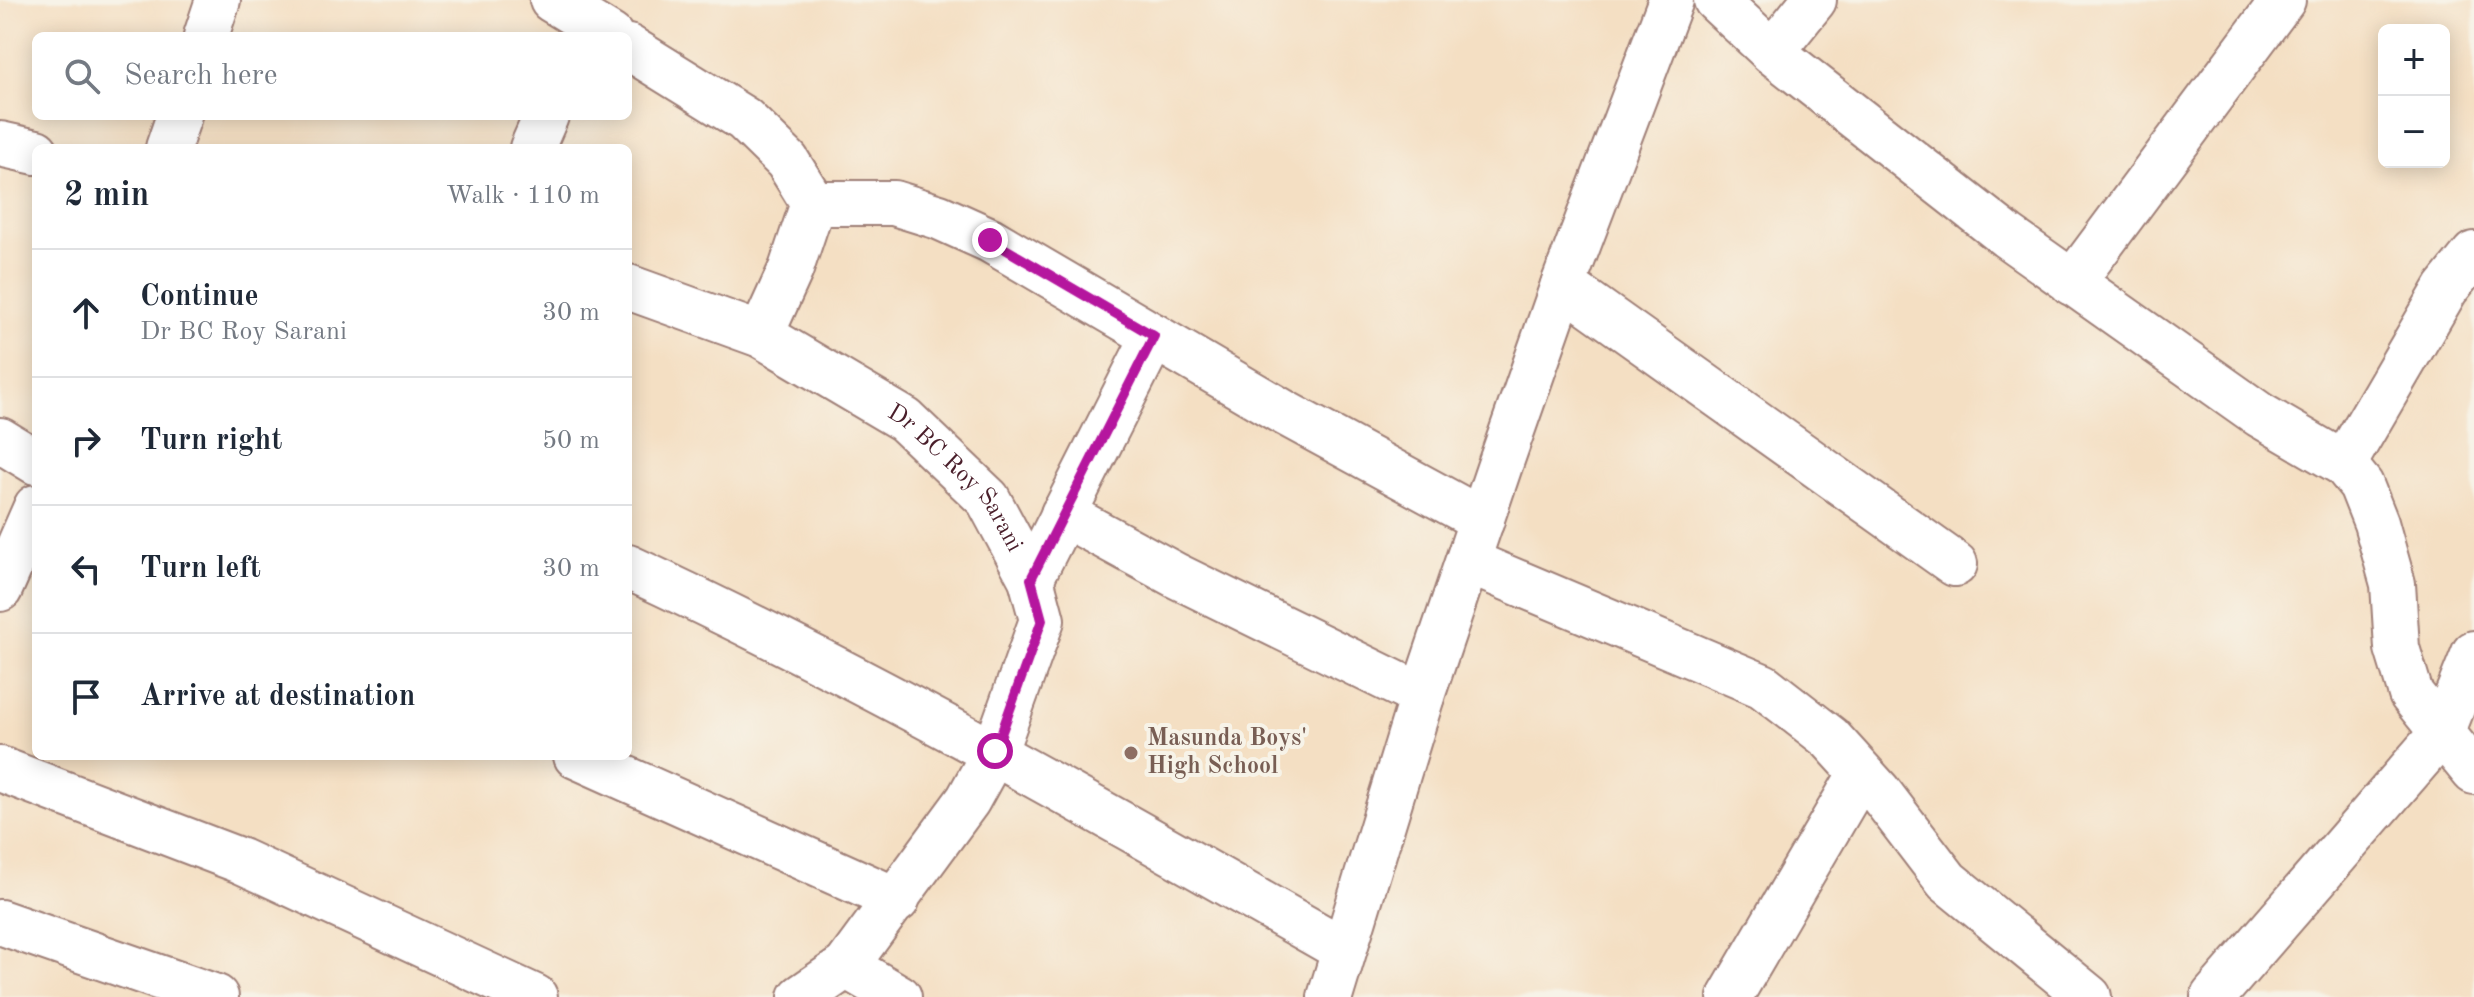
<!DOCTYPE html>
<meta charset="utf-8">
<style>
body{margin:0;font-family:"Old Standard TT",serif;background:#f6f6f7;color:#1f2937}
.controls{position:absolute;right:24px;top:24px;display:grid;overflow:hidden;border-radius:12px;box-shadow:0 4px 20px #0003}
.controls button{width:72px;height:72px;display:grid;place-items:center;padding:0;border:0;border-bottom:2px solid #e0e1e3;background:#fff;color:#1f2937;font:40px sans-serif}
.stop{position:absolute;width:24px;height:24px;margin:-18px;border:6px solid #b5179e;border-radius:50%;background:#fff}
.stop.end{background:#b5179e;border-color:#fff;box-shadow:0 2px 8px #0008}
.list{margin:0;padding:0;list-style:none}
h2{display:flex;justify-content:space-between;align-items:center;height:104px;margin:0;padding:0 32px;font-size:34px}
h2 small{font-size:26px;font-weight:400;color:#747a83}
.list li{display:grid;grid-template-columns:52px 1fr auto;gap:24px;align-items:center;box-sizing:border-box;height:128px;padding:0 32px;border-top:2px solid #e0e1e3}
.list b{display:block;font-size:30px;white-space:nowrap}
.list p{margin:0;font-size:26px;white-space:nowrap;color:#747a83}
.list em{font-size:26px;font-style:normal;color:#747a83}
.icon{flex:none;width:44px;height:44px;fill:none;stroke:currentColor;stroke-width:2;stroke-linecap:round;stroke-linejoin:round}
.map{position:relative;flex:none;width:2474px;height:997px;overflow:hidden}
.search{position:absolute;background:#fff;box-shadow:0 4px 20px #0003;left:32px;top:32px;width:600px;height:88px;display:flex;align-items:center;gap:20px;box-sizing:border-box;padding:0 28px;border-radius:12px;color:#747a83;font-size:30px}
.panel{position:absolute;background:#fff;box-shadow:0 4px 20px #0003;left:32px;top:144px;width:600px;height:616px;border-radius:12px}
.map>svg:first-child{display:block}
.lines{fill:none;stroke-linecap:round;stroke-linejoin:round}
.minor-casing{stroke:#9f7f77;stroke-width:48}
.minor{stroke:#fff;stroke-width:44}
.route{stroke:#b5179e;stroke-width:10}
.education-dot{fill:#8d6e63;stroke:#f7f3e8;stroke-width:3}
.labels{text-anchor:middle;dominant-baseline:central;stroke-width:8;stroke-linejoin:round;paint-order:stroke}
.street-label{font-size:24px;fill:#4a1f2b;stroke:#f7f3e8}
.education-label{font-size:24px;font-weight:bold;fill:#785e54;stroke:#f7f3e8;text-anchor:start}
</style>
<div class="map">
<svg width="2474" height="997" viewBox="0 0 2474 997">
<rect width="100%" height="100%" fill="#f7f3e8"/>
<filter id="ink" filterUnits="userSpaceOnUse"><feTurbulence type="fractalNoise" baseFrequency=".0125" numOctaves="2"/><feDisplacementMap in="SourceGraphic" scale="16" xChannelSelector="R" yChannelSelector="G"/><feConvolveMatrix kernelMatrix="1 2 1 2 8 2 1 2 1" color-interpolation-filters="sRGB"/></filter>
<filter id="wash" filterUnits="userSpaceOnUse"><feTurbulence type="fractalNoise" baseFrequency=".006" numOctaves="4" result="noise"/><feDisplacementMap in="SourceGraphic" scale="32" xChannelSelector="R" yChannelSelector="G"/><feGaussianBlur stdDeviation="1.8" result="paint"/><feColorMatrix in="noise" values="0 0 0 0 0 0 0 0 0 0 0 0 0 0 0 0 0 1.4 0 .05"/><feComposite in="paint" operator="in"/></filter>
<g filter="url(#wash)">
<rect width="100%" height="100%" fill="#f4dfc3"/>
</g>
<g filter="url(#ink)">
<g class="lines">
<defs>
<g id="minor">
<path d="M552,0L611,36"/>
<path d="M1716,0L1772,52L2007,236L2260,415L2344,464L2361,485L2376,523L2393,584L2397,648L2411,694L2474,772"/>
<path d="M206,36L218,0"/>
<path d="M628,47L744,119L787,161L813,203L791,269L761,335"/>
<path d="M1772,52L1814,0"/>
<path d="M0,144L36,152"/>
<path d="M168,148L179,116"/>
<path d="M532,148L546,116"/>
<path d="M813,203H894L939,217L990,240L1283,412L1482,520"/>
<path d="M2072,283L2283,0"/>
<path d="M1563,285L1955,564"/>
<path id="s1" d="M628,287L761,335L905,420L988,499L1031,579L1042,620L995,751L968,800L846,966L801,997"/>
<path d="M0,440L36,462"/>
<path d="M2344,464L2446,289L2474,254"/>
<path d="M1063,514L1177,576L1422,696"/>
<path d="M1469,562L1763,686L1830,738L1879,792L1947,881L2089,997"/>
<path d="M628,567C874,681 1107,815 1342,949"/>
<path d="M1031,579L1154,336"/>
<path d="M0,589L36,507"/>
<path d="M576,756L897,900"/>
<path d="M0,769L241,861L535,997"/>
<path d="M0,922L216,997"/>
<path d="M846,966L899,997"/>
<path d="M1330,997L1422,696L1499,468L1563,285L1671,0"/>
<path d="M1730,997L1861,773"/>
<path d="M2213,997L2442,733L2474,653"/>
</g>
</defs>
<use href="#minor" class="minor-casing"/>
<use href="#minor" class="minor"/>
</g>
</g>
<g class="lines" filter="url(#ink)">
<path class="route" d="M990,240L1154,336L1031,579L1042,620L995,751"/>
</g>
<circle class="education-dot" cx="1131" cy="753" r="8"/>
<g class="labels">
<g class="street-label">
<text stroke="none"><textPath href="#s1" startOffset="386">Dr BC Roy Sarani</textPath></text>
</g>
<g class="education-label">
<text x="1147" y="739">Masunda Boys'<tspan x="1147" dy="28">High School</tspan></text>
</g>
</g>
</svg>
<div class="controls">
<button>+</button>
<button>−</button>
</div>
<div class="stop" style="left:995px;top:751px"></div>
<div class="stop end" style="left:990px;top:240px"></div>
<div class="search"><svg class="icon" aria-label="search" viewBox="0 0 24 24"><circle cx="10" cy="10" r="6"/><path d="M15 15l6 6"/></svg>Search here</div>
<section class="panel">
<h2>2 min<small>Walk · 110 m</small></h2>
<ul class="list">
<li><svg class="icon" aria-label="ahead" viewBox="0 0 24 24"><path d="M12 20V5M6 11l6-6 6 6"/></svg><div><b>Continue</b><p>Dr BC Roy Sarani</p></div><em>30 m</em></li>
<li><svg class="icon" aria-label="right" viewBox="0 0 24 24"><path d="M7 20v-9h11M14 6l5 5-5 5"/></svg><div><b>Turn right</b></div><em>50 m</em></li>
<li><svg class="icon" aria-label="left" viewBox="0 0 24 24"><path d="M17 20v-9H6M10 6l-5 5 5 5"/></svg><div><b>Turn left</b></div><em>30 m</em></li>
<li><svg class="icon" aria-label="arrive" viewBox="0 0 24 24"><path d="M6 21V4h12l-3 4 3 4H6"/></svg><div><b>Arrive at destination</b></div></li>
</ul>
</section>
</div>
